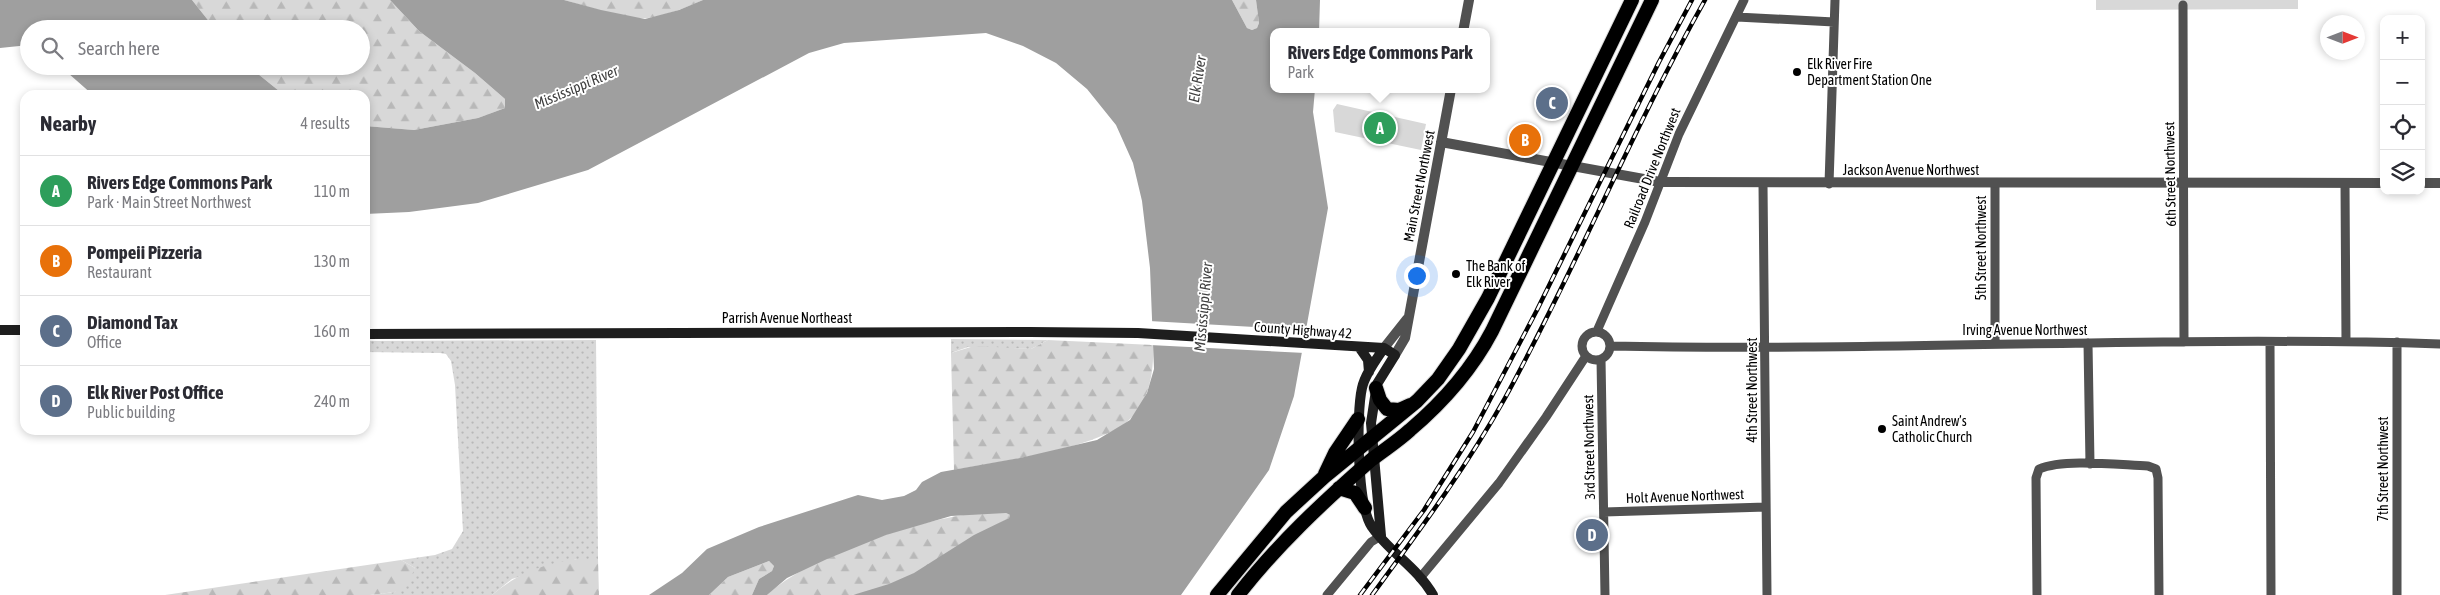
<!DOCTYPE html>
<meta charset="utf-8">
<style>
body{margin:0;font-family:"Asap Condensed",sans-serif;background:#f7f7f7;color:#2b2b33}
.controls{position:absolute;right:15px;top:15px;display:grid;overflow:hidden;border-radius:10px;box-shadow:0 2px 8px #0003}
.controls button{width:45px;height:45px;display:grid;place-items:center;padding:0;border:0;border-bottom:1px solid #e1e1e2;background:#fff;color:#2b2b33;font:25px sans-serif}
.compass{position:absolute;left:2320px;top:15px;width:45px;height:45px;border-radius:50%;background:#fff;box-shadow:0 2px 8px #0003;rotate:90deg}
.you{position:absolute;left:1416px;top:275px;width:18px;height:18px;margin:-12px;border:4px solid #fff;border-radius:50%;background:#1a73e8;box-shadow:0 0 0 8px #1a73e833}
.badge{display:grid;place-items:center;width:32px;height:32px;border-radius:50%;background:#000;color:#fff;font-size:16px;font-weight:700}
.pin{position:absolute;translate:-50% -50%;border:2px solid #fff;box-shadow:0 1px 5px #0006}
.popup{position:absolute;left:1270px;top:28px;width:220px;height:65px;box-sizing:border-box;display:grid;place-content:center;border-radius:10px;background:#fff;filter:drop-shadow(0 1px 4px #0005);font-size:16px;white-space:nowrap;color:#7c7c81}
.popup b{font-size:19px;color:#2b2b33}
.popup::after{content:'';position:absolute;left:50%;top:100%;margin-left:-10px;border:10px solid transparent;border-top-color:#fff}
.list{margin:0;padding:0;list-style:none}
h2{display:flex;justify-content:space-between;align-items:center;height:65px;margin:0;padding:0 20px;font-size:21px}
h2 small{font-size:16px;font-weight:400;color:#7c7c81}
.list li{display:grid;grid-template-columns:32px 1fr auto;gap:15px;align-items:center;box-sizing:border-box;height:70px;padding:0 20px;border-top:1px solid #e1e1e2}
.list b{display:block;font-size:19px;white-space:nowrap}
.list p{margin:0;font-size:16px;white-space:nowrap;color:#7c7c81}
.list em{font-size:16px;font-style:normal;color:#7c7c81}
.icon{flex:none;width:28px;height:28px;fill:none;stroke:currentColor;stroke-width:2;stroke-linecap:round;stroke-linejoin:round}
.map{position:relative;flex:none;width:2440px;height:595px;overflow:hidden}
.search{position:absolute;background:#fff;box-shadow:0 2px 8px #0003;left:20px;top:20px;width:350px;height:55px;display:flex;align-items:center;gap:12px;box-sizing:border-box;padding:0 18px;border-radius:28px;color:#7c7c81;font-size:19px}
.panel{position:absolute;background:#fff;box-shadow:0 2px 8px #0003;left:20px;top:90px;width:350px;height:345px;border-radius:15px}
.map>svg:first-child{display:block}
.grass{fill:url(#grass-dots)}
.forest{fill:url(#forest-firs)}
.green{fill:#d8d8d8}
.water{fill:#9f9f9f}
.pier{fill:#fff}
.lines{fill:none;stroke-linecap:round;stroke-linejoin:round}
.trunk-casing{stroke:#dbdbdb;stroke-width:16}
.minor{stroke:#515151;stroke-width:9}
.tertiary{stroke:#515151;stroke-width:10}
.secondary{stroke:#1e1e1e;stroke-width:10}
.trunk{stroke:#000;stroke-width:14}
.rail-casing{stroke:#000;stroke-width:4.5}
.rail{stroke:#fff;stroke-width:2.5;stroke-dasharray:8;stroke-linecap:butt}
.poi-dot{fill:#000;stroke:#fff;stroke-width:2}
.labels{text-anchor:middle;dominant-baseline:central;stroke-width:4;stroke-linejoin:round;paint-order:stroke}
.poi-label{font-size:14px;fill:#000;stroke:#fff;text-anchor:start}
.street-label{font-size:14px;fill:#000;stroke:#fff}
.water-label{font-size:15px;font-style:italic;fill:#404040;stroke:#fff}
</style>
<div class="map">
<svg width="2440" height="595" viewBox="0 0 2440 595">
<defs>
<pattern id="grass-dots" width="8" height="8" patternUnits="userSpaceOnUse" patternTransform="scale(1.25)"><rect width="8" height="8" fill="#d8d8d8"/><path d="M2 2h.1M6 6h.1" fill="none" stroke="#b8b8b8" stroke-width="1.8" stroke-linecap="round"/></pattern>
<pattern id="forest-firs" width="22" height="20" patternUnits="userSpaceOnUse" patternTransform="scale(1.25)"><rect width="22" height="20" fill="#d8d8d8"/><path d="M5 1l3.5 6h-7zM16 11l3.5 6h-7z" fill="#b8b8b8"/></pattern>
</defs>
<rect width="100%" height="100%" fill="#fff"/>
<path class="grass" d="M951,339L1048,340L1031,349L968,347L951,353Z
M596,340L598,559H577L512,579L492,595H370L395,592L415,568L401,560L435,555L452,549L463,531L455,385L451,361L446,354L440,353L365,352V341Z"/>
<path class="forest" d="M192,0H390L419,31L475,73L505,99V108L478,118L414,130L365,126V95H284L248,66H361V29H215Z
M564,0H703C685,8 667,15 648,18C631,21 582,5 564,0Z
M1232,0H1256L1259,23L1257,28L1252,30L1247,28Z
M1048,340L1153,345C1154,372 1150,399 1130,419C1102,448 996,462 954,470L951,353L974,346L1031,349Z
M978,513H1006L1010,515L1009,518C963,542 903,590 852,595C824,595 795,595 767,595C810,555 920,519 978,513Z
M577,559H598L599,595H492C520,572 541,565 577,559Z
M401,560L415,568L407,586L395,592L370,595H165Z
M769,561L774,566L772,571L759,579L752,595H709L728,577Z"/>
<path class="green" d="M2096,0H2298V9L2096,10Z
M1337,104L1426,124L1421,150L1335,132L1333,110Z"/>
<path class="water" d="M0,0H192L215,29H29V45L0,48Z
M390,0H564L601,10L645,19L679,10L703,0H1232L1247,28L1252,30L1257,28L1259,23L1256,0H1320L1319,32H1274V89H1315L1313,112L1328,208L1294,396L1269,470L1181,595H853L889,584L914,573L974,535L1009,518L1010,515L1006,513L951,516L886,535L827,559L787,578L767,595H752L759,579L772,571L774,566L769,561L728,577L709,595H649L682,573L707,549L759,527L858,495L882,500L904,496L916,490L922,482L941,472L1020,458L1097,440L1130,420L1147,393L1154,369L1150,268L1142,201L1133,163L1116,125L1087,89L1056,63L1023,46L986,33L844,43L809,53L588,170L478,203L409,212L365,214V126L414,130L478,118L505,108V99L475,73L419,31Z
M60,66H248L284,95H93Z"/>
<path class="pier" d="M1149,321L1310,330L1305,353L1150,345Z"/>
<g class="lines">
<defs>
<path id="trunk" d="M1376,388L1380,400L1387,409L1399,410L1410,405
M1325,474L1335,453L1358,419
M1339,488L1355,493L1365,508
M1217,595L1286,512L1324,477L1417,401L1438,379L1459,349L1488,298L1632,0
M1238,595C1277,545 1323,502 1371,460C1384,450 1398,441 1410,430C1443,402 1472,369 1492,331L1652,0"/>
</defs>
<use href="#trunk" class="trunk-casing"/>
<path class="minor" d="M2183,5L2184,342
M1737,17L1834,22
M2345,183L2346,341
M1763,184L1767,595
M1829,184L1835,0
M1995,184V343
M1597,331L1645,222L1679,134L1744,0
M1582 346a14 14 0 1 1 28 0a14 14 0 1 1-28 0Z
M2270,342L2271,595
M2397,342V595
M2088,343L2090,464
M1610,346C1887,352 2164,335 2440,344
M1601,359L1605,595
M1604,512L1766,507
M1420,578L1499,483L1546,417L1586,356
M1327,595L1371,542L1381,536
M2037,595L2036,478L2039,469C2064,458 2120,465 2148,466L2156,469L2158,478L2159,595"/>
<path class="tertiary" d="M1463,32L1469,0
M1441,142L1660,182H1674L2384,183
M2421,183H2440
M1384,348L1407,319
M1395,355L1405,338L1451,89"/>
<path class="secondary" d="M0,330H25
M365,334L1030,332L1138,333L1384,348L1395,355L1377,384L1371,423L1381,536
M1359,347L1368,360L1369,372
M1384,348C1376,360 1365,374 1362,388C1356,414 1357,506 1372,527C1389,552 1418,568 1433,595"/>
<use href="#trunk" class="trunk"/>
<defs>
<path id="rail" d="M1360,595L1424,510L1473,432L1537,310L1659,62L1692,0
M1372,595C1419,531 1466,468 1505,398C1576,268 1632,130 1705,0"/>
</defs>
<use href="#rail" class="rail-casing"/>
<use href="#rail" class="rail"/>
</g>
<g class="poi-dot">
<circle cx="1797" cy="72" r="5"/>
<circle cx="1456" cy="274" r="5"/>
<circle cx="1882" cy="429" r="5"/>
</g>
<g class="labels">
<g class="poi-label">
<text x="1807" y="64">Elk River Fire<tspan x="1807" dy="16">Department Station One</tspan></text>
<text x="1466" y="266">The Bank of<tspan x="1466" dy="16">Elk River</tspan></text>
<text x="1892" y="421">Saint Andrew’s<tspan x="1892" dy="16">Catholic Church</tspan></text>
</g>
<g class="street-label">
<text transform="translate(1652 168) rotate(-68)">Railroad Drive Northwest</text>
<text x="1911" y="170">Jackson Avenue Northwest</text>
<text transform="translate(2170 174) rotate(-91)">6th Street Northwest</text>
<text transform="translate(1419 186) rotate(-79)">Main Street Northwest</text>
<text transform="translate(1981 248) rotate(-90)">5th Street Northwest</text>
<text x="787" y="318">Parrish Avenue Northeast</text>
<text transform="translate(1303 330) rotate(4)">County Highway 42</text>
<text x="2025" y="330">Irving Avenue Northwest</text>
<text transform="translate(1752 390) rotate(-90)">4th Street Northwest</text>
<text transform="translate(1589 447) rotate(-91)">3rd Street Northwest</text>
<text transform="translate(2383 469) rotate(-90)">7th Street Northwest</text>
<text transform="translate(1685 496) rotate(-2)">Holt Avenue Northwest</text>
</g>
<g class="water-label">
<text transform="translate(1197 79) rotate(-81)">Elk River</text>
<text transform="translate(576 87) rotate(-23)">Mississippi River</text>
<text transform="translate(1203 307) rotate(-85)">Mississippi River</text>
</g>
</g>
</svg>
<div class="controls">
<button>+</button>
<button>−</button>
<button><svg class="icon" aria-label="locate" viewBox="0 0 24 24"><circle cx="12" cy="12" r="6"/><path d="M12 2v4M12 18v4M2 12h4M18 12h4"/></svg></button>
<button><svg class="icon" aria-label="layers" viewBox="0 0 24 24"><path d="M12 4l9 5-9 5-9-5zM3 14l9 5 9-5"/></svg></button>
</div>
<svg class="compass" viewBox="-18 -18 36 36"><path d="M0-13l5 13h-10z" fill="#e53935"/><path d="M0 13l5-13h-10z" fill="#7c7c81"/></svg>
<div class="you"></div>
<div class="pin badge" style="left:1380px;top:128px;background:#2e9e5b">A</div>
<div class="popup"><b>Rivers Edge Commons Park</b>Park</div>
<div class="pin badge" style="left:1525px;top:140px;background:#e8710a">B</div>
<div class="pin badge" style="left:1552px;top:103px;background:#5c6f8a">C</div>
<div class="pin badge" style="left:1592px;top:535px;background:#5c6f8a">D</div>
<div class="search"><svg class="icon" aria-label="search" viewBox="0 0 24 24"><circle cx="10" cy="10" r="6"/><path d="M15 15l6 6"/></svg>Search here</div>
<section class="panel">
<h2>Nearby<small>4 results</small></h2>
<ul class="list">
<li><span class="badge" style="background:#2e9e5b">A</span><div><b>Rivers Edge Commons Park</b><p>Park · Main Street Northwest</p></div><em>110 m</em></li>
<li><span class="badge" style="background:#e8710a">B</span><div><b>Pompeii Pizzeria</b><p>Restaurant</p></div><em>130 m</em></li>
<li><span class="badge" style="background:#5c6f8a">C</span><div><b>Diamond Tax</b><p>Office</p></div><em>160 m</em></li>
<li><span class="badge" style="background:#5c6f8a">D</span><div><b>Elk River Post Office</b><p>Public building</p></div><em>240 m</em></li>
</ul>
</section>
</div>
